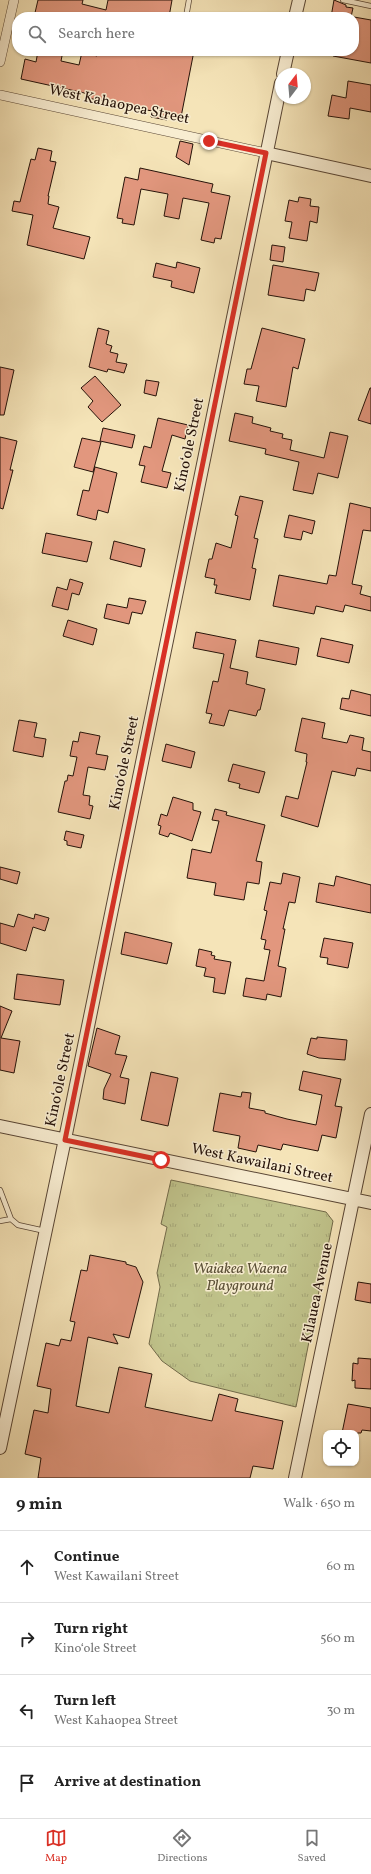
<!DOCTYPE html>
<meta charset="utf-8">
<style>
body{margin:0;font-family:Vollkorn,serif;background:#f6f6f6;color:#222}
.controls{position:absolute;right:12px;bottom:12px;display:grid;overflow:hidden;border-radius:8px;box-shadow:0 1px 3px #0004}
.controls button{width:36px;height:36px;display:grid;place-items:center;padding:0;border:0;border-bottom:1px solid #e0e0e0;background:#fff;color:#222;font:20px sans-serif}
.compass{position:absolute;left:275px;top:68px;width:36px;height:36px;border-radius:50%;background:#fff;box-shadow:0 1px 3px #0004;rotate:16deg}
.stop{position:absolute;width:12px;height:12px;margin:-9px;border:3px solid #d93025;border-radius:50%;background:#fff}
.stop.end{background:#d93025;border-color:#fff;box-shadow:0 1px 4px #0008}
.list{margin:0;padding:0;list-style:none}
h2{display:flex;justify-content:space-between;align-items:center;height:52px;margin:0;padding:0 16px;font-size:17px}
h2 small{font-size:13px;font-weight:400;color:#767676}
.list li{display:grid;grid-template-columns:26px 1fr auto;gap:12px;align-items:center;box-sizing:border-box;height:72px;padding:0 16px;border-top:1px solid #e0e0e0}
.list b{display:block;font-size:15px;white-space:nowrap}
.list p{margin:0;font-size:13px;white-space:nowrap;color:#767676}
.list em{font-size:13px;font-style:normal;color:#767676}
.icon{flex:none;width:22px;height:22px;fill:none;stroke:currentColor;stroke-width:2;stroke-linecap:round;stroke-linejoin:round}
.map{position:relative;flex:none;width:371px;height:1478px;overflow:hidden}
.search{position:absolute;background:#fff;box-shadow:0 1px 3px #0004;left:12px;right:12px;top:12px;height:44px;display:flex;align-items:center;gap:10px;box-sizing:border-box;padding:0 14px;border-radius:16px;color:#767676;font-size:15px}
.sheet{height:340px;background:#fff}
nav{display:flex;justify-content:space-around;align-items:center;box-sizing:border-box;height:56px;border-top:1px solid #e0e0e0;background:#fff;font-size:11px;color:#767676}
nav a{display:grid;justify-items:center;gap:2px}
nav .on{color:#d93025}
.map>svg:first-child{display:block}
.park{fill:url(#park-tufts);stroke:#726a4a}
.building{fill:#e2977e;stroke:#251209}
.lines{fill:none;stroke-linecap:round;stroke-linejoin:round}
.service-casing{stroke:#594635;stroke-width:6}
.minor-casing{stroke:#594635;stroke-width:10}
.tertiary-casing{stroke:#594635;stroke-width:14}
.service{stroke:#f8edd1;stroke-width:4.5}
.minor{stroke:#f8edd1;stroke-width:9}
.tertiary{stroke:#f8edd1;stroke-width:12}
.route{stroke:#d93025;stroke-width:5}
.labels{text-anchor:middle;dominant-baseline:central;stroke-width:3;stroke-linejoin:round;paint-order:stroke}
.street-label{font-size:15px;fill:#251209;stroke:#f8edd1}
.park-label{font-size:15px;font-style:italic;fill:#5b5036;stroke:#f8edd1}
</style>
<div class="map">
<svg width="371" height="1478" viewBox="0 0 371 1478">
<defs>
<pattern id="park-tufts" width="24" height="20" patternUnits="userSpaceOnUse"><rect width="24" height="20" fill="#c0c38b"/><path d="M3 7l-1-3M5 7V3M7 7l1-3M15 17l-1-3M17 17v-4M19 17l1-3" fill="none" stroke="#a5a677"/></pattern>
</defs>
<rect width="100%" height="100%" fill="#f5e4b8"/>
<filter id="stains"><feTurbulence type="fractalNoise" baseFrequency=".005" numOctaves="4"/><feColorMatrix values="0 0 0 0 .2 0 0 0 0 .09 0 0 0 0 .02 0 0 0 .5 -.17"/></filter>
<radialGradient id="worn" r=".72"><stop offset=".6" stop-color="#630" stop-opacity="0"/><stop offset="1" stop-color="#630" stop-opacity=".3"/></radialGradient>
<path class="park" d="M171,1180L326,1212L333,1221L296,1407L190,1381L162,1361L149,1344L160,1287L157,1273L167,1227L161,1224Z"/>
<path class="building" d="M38,0H83L82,4L106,10L108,0H172L169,17H34Z
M334,0L346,5V7L353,8L351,17H331Z
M354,17L371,20V63L333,56L334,51H354Z
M38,51H63L61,61L79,65L82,52L97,56L98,51H194L181,117L168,114L167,120L151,117L152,111L88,98L89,94L21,79L25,59L36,62Z
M348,81L371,85V112L350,108L349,119L328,116L332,95L346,98Z
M180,141L193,144L189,165L176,157Z
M38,148L52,151L50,161L56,162L48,196H49L48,204L59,207L53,228L90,237L84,259L27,245L33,215L12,211L14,201L20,202L31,159L35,160Z
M140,168L213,184L211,192L230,196L221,239L215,238L214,243L201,240L209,203L183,198L179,219L164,216L168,194L141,189L134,225L122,223L123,219L117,218L125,177L138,180Z
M299,197L311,199L310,206L319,207L317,223L310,221L307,241L289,238L292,222L285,221L289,200L298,202Z
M272,245L285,247L283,262L270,260Z
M177,262L200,268L194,293L171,287L172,281L153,277L156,263L176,268Z
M273,265L319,273L315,291L306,289L304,301L268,295Z
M98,328L109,331L106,344L112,346L110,352L118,354L116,362L127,364L124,373L108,369L107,372L89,367Z
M262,328L305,339L298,369L293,367L286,407L256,401L259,386L244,384L247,369H251Z
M0,367L14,370L4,415H0Z
M95,376L121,405L102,422L88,407L93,401L81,388Z
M146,380L159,382L156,396L144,393Z
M370,388H371V424L358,420Z
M235,413L253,417L252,423L271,428L270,431L283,434L282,438L292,440L290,450L324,458L330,432L348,436L338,478L318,473L313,494L293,490L299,462L265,454L266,449L229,441Z
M158,418L188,425L185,439L172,435L162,471L171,473L167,488L141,482L145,466L139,465L144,446L151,448Z
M103,428L135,435L132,448L100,441Z
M0,437L17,441L10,470H13L3,509L0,508Z
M82,438L101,442L93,472L74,467Z
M95,467L117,473L108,513L98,510L96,520L77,515L83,490L89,491Z
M240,496L263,501L254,538L258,539L252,568L256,569L250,600L215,593L217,585H214L215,579L205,577L209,559H212L216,543L231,548L238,516L235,515Z
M350,503L371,508V531L363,530L352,584L362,586L360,594L371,597V611L345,605L343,612L316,606L314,614L273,606L279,575L327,584L329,575L336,576Z
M289,515L315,521L312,534L303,531L301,540L284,537Z
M46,533L92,542L87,562L42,553Z
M114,541L145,549L141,567L110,559Z
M70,579L83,583L79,595L72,593L68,610L52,606L57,587L67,590Z
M129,598L146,601L142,614L132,612L129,624L104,618L107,604L127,608Z
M68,620L97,629L93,645L63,636Z
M196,632L236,640L230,668L248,672L246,684L265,689L260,710H258L256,716L229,710L224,726L209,723L212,714L206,713L213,681L218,682L224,654L193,648Z
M321,638L353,645L349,663L317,656Z
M259,640L299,648L296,665L256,657Z
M351,690L371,695V716L340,709L342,698L349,699Z
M302,718L325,723L322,738L347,743L350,735L364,738L362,750L371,752V771L357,768L355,776L332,771L318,827L281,816L286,796L298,799L307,762H306L307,754L295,751Z
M19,720L37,723L34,737L46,739L43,757L13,751Z
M80,732L100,736L96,754L108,756L105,770L88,767L83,795L90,796L89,805L93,806L90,819L58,812L65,781H67L68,775L73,776L77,757L70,756L73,741L78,742Z
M166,744L195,752L191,768L162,761Z
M233,764L265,772L259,793L239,788L240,784L228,781Z
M173,797L193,803V810L201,812L192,841L170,833L168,837L159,834L161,826L158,825L161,814L167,816Z
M215,809L227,812L226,815L265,825L256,861L262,862L259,884L247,882L244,900L214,895L216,883L187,878L192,849L211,853L219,821L212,820Z
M66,831L84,835L81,848L67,845V841L64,840Z
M0,867L20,872L17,884L0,879Z
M283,873L300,877L295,903L289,902L283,929H285L278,966L286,968L281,997L267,994L266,1000L243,996L246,978L264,981L270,950L264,949L266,940L261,939L267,911L264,910L270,882L281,884Z
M336,876L371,885V913L316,902L319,883L334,886Z
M18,914L34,919L35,914L49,918L45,931L33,927L26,951L0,943V923L14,927Z
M125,932L172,943L167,964L121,954Z
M324,938L353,943L348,968L327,964L328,958L320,957Z
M199,949L212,952L211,955L215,956L214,959L231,962L225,994L213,992L215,978L204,976L206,968L196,966Z
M17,974L64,980L60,1005L14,999Z
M0,1006L12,1011L1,1038L20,1041L14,1073L0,1070Z
M97,1028L120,1036L115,1054L127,1056L120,1077L129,1079L125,1104L103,1099L104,1089L111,1074L88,1066Z
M317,1037L347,1040L345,1060L319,1058L307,1054L311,1038L317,1039Z
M303,1071L341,1079L335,1106L342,1107L336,1138L322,1135L318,1151L283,1144L281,1150L258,1145L256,1152L238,1148L240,1136L213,1131L220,1093L241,1097L242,1092L251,1093L249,1108L265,1111V1113L287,1119L316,1125L322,1095L299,1090Z
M151,1072L178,1078L168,1126L141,1120Z
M90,1255L126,1262V1264L136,1267L143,1282L129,1338L113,1334L118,1344L88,1337L76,1406L109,1413L119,1367L152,1374L145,1407L212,1421L219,1394L238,1399L235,1411L283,1421L273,1469L253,1466L250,1478H38L41,1458L25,1454L34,1410L48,1413L51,1389L37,1386L46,1343L59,1346L61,1339L71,1341L75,1322L70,1321L81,1270L87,1271Z
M358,1282L371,1284V1303L355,1300Z
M358,1358L371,1359V1389L355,1388V1380L352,1381L353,1363L358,1364Z
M348,1404L371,1408V1431L362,1430L361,1433H342Z"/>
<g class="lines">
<defs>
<path id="service" d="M343,0L371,6
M186,17L189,0
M274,51L286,53
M0,1190L11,1219
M0,1221L11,1219L18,1225L45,1231"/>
<path id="minor" d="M0,62L14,0
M0,95L266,153"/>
<path id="tertiary" d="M295,17L299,0
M283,74L288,51
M266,153L371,176
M0,1126L371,1203
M0,1448L65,1139L281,83
M295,1478L371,1114"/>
</defs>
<use href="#service" class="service-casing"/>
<use href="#minor" class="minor-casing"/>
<use href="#tertiary" class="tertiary-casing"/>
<use href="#service" class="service"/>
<use href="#minor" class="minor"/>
<use href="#tertiary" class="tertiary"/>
</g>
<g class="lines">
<path class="route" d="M161,1160L65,1140L266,153L209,141"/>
</g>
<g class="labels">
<g class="street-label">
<text transform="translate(119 105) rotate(12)">West Kahaopea Street</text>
<text transform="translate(190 445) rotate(-78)">Kinoʻole Street</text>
<text transform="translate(125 763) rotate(-78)">Kinoʻole Street</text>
<text transform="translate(61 1080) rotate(-78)">Kinoʻole Street</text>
<text transform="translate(262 1164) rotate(12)">West Kawailani Street</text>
<text transform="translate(318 1293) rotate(-78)">Kilauea Avenue</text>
</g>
<g class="park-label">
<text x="240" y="1269">Waiakea Waena<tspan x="240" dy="17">Playground</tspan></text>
</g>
</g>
<rect width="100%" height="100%" filter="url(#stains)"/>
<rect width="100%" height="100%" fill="url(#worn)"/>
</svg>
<div class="controls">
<button><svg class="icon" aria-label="locate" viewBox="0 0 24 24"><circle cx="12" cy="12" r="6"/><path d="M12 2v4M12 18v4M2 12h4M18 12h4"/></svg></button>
</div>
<svg class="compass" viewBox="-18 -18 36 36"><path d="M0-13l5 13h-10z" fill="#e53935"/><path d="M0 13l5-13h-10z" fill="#767676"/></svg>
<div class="stop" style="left:161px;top:1160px"></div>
<div class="stop end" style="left:209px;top:141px"></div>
<div class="search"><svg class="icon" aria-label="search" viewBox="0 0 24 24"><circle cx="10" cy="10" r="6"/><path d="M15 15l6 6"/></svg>Search here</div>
</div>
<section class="sheet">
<h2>9 min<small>Walk · 650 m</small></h2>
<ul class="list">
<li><svg class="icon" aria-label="ahead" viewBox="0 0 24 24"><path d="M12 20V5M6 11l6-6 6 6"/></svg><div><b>Continue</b><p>West Kawailani Street</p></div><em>60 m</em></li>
<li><svg class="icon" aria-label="right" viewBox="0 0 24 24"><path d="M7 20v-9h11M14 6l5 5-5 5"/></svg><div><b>Turn right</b><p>Kinoʻole Street</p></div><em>560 m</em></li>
<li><svg class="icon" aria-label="left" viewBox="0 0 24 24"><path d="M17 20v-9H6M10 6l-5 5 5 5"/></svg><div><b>Turn left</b><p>West Kahaopea Street</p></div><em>30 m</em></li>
<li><svg class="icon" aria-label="arrive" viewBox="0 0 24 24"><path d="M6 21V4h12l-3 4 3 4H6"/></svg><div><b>Arrive at destination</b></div></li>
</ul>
</section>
<nav>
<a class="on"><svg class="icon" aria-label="map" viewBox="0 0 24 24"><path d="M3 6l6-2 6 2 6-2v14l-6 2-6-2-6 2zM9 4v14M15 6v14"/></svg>Map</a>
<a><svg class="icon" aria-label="directions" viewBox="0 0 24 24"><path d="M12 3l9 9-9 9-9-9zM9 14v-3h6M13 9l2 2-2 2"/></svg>Directions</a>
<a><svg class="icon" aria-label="saved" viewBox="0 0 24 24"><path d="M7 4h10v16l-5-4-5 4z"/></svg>Saved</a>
</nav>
